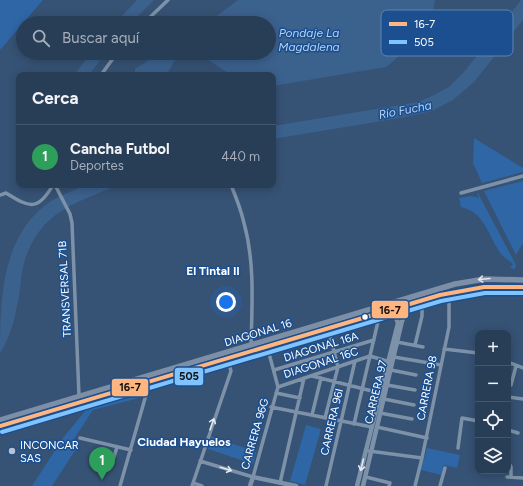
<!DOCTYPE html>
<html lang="es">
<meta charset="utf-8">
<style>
body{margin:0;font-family:Figtree,sans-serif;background:#344961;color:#f1f3f6}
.controls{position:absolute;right:12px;bottom:12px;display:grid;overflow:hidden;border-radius:8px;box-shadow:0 2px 10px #0003}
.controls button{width:36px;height:36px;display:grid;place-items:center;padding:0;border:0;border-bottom:1px solid #44576d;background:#283e57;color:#f1f3f6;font:20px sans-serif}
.you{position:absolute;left:226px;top:302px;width:14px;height:14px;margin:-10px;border:3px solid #fff;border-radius:50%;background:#1a73e8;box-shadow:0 0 0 6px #1a73e833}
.badge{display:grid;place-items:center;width:26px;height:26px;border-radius:50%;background:#e797bd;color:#fff;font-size:13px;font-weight:700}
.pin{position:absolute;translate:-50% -33px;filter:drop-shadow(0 1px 2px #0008)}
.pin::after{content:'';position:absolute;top:21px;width:14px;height:12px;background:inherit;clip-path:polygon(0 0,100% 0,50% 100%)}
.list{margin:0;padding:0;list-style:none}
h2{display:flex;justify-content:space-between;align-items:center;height:52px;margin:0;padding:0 16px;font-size:17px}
h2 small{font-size:13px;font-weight:400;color:#a5aeba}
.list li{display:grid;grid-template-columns:26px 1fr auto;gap:12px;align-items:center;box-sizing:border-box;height:64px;padding:0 16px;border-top:1px solid #44576d}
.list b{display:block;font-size:15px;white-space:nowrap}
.list p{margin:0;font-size:13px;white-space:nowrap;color:#a5aeba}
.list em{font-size:13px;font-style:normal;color:#a5aeba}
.icon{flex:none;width:22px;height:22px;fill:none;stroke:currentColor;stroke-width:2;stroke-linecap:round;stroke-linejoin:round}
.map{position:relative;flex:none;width:523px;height:486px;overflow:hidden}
.search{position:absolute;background:#283e57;box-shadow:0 2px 10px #0003;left:16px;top:16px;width:260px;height:44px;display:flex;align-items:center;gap:10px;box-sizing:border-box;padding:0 14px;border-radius:22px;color:#a5aeba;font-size:15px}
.panel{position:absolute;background:#283e57;box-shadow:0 2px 10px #0003;left:16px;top:72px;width:260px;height:116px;border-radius:8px}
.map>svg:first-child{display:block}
.green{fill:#2f66a5}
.water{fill:#3b618d}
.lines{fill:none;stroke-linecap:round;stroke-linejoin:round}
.minor{stroke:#7d92a8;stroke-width:3.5}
.tertiary{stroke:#7d92a8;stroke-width:4.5}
.primary{stroke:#7d8ea7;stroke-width:5.5}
.bus-1-casing{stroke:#1b4f8f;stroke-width:7}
.bus-2-casing{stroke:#1b4f8f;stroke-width:7}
.bus-1{stroke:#ffb580;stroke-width:4}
.bus-2{stroke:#80c4ff;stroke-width:4}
.oneway{stroke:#e5e8ed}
.oneway2{stroke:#e5e9ee}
.bus-dot{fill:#fff;stroke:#1b4f8f;stroke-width:1.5}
.poi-dot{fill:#b9c2ce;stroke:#1b4f8f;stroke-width:1.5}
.labels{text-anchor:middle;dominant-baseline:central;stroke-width:3;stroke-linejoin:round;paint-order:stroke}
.street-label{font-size:11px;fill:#fff;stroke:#1b4f8f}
.poi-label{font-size:11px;fill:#fff;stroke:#1b4f8f;text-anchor:start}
.water-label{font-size:12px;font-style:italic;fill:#b5d3f5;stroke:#1b4f8f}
.neighbourhood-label{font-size:12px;font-weight:bold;fill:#fff;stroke:#1b4f8f}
.key{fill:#1b4f8f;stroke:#5f84b1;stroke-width:1}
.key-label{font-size:11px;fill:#fff}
.line-badge{stroke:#1b4f8f;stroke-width:1.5}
.pale-badge-label{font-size:11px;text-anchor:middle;font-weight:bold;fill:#111}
</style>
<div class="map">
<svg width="523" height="486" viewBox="0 0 523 486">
<rect width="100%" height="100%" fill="#365274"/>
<path class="green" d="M0,0H43L0,50Z
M474,138L523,168V172L482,183L473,163Z
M523,181V243L516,255L484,191Z
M477,193H478L516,265L515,269L510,268L513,264C509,260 504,258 501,254C488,236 485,212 461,207L459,198L471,196L479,198Z
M145,390L143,397L93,410L72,442L78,446L52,486H32L63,438L89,406Z
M306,425L321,429L305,485L290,481Z
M211,436L256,452L253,464L208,449Z
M427,448L460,455L457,468L444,465L441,475L421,470Z"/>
<path class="water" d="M137,0H154L131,23H115Z
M238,0H435L433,13L395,60L386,67L273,86V75H231L198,53H269V23H207Z
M521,0H523V20L474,82L453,100L432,111L406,117L273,139V126L418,102L432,96L449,87L464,72Z
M91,53H106L89,75H74Z
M163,53H181L177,56L167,74L135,75V69L152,58L155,59Z
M86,185H118C77,203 45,209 27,254C22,266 21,282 19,296C15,316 12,335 0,353C0,300 1,232 53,200C63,194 75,190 86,185Z"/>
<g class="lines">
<path class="minor" d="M144,23L168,0
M101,75L117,53
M55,185L70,214L72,223L79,396
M231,185C236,197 241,210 244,223C255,263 252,304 251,346
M461,193L523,176
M0,195L6,193C30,208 38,211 53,185
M397,342L423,347
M415,345L422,316V301
M267,346L278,387
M444,349L478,353
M394,357L441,365
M508,362L523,368
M274,370L374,340
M391,370L416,375
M312,376L380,393
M387,385L415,390
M511,385L516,366
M278,387L370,356L390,362
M276,393L300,398
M508,397L523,399
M384,399L414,405
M271,407L372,427
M380,413L412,419
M312,415L321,378
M325,418L338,367L328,328
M354,424L380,313
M377,427L427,438
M508,430L518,433
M80,438L131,450
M458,448L462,418L478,421
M369,451L422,458
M113,460L117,447
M200,461L253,477L278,387
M508,461L511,467V477
M366,477L390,483L389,486
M507,477L523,478
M193,483L202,486
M280,483L304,378
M120,486L150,381
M192,486L231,371L227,358
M326,486L355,361
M415,486L422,458L449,327V293
M440,486L445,468"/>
<path class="tertiary" d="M250,486L253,477L296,486
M357,486L398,323L395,315L386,311
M363,486L402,321L411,304"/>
<path class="primary" d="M0,420L455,284L485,279L523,280
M0,426L440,295L484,287H523"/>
<defs>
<path id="bus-1" d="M0,426L440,295L484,287H523"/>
<path id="bus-2" d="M2,432L441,301L485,293H523"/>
</defs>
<use href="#bus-1" class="bus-1-casing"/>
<use href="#bus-2" class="bus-2-casing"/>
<use href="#bus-1" class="bus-1"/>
<use href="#bus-2" class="bus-2"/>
</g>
<defs><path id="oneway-shaft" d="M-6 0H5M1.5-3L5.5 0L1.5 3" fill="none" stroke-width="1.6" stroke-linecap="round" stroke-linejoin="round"/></defs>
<use class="oneway" href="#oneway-shaft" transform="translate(484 279) rotate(175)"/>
<g class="oneway2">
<use href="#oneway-shaft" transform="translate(212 424) rotate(-71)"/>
<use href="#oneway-shaft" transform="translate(362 465) rotate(104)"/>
<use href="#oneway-shaft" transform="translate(226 469) rotate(17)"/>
</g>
<circle class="bus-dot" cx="365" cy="317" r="3.5"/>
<circle class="poi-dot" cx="12" cy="451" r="4"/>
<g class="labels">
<g class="street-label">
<text transform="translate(65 289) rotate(-93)">TRANSVERSAL 71B</text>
<text transform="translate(258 333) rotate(-17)">DIAGONAL 16</text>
<text transform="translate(321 347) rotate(-17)">DIAGONAL 16A</text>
<text transform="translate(321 363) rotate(-18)">DIAGONAL 16C</text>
<text transform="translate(427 388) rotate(-79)">CARRERA 98</text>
<text transform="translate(376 392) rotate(-77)">CARRERA 97</text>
<text transform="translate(332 422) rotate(-77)">CARRERA 96I</text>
<text transform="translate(255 434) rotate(-74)">CARRERA 96G</text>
</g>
<g class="poi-label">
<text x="20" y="445">INCONCAR<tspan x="20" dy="13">SAS</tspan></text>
</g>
<g class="water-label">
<text x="309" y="33">Pondaje La<tspan x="309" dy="14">Magdalena</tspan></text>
<text transform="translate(405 110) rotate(-11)">Río Fucha</text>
</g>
<g class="neighbourhood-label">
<text x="213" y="271">El Tintal II</text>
<text x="184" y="442">Ciudad Hayuelos</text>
</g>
</g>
<rect x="381" y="10" width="132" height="46" rx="6" class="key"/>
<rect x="389" y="22" width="18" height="4" fill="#ffb580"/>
<rect x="389" y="40" width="18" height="4" fill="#80c4ff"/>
<g class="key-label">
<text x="414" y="28">16-7</text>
<text x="414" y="46">505</text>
</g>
<g class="line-badge">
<rect x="371" y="300" width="38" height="19" rx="4" fill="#ffb580"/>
<rect x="174" y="367" width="30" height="19" rx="4" fill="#80c4ff"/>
<rect x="111" y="378" width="38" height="19" rx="4" fill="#ffb580"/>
</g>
<g class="pale-badge-label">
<text x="390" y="314">16-7</text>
<text x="189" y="380">505</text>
<text x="130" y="391">16-7</text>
</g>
</svg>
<div class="controls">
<button>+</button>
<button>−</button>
<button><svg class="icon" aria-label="locate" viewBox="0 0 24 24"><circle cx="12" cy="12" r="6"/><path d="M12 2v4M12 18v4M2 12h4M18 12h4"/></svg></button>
<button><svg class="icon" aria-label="layers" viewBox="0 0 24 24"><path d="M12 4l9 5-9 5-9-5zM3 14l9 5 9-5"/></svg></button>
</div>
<div class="you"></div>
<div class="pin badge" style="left:102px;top:480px;background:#2e9e5b">1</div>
<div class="search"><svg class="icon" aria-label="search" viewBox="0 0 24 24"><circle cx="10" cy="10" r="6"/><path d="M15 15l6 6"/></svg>Buscar aquí</div>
<section class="panel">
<h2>Cerca<small></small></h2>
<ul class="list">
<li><span class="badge" style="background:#2e9e5b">1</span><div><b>Cancha Futbol</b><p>Deportes</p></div><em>440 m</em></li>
</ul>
</section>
</div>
